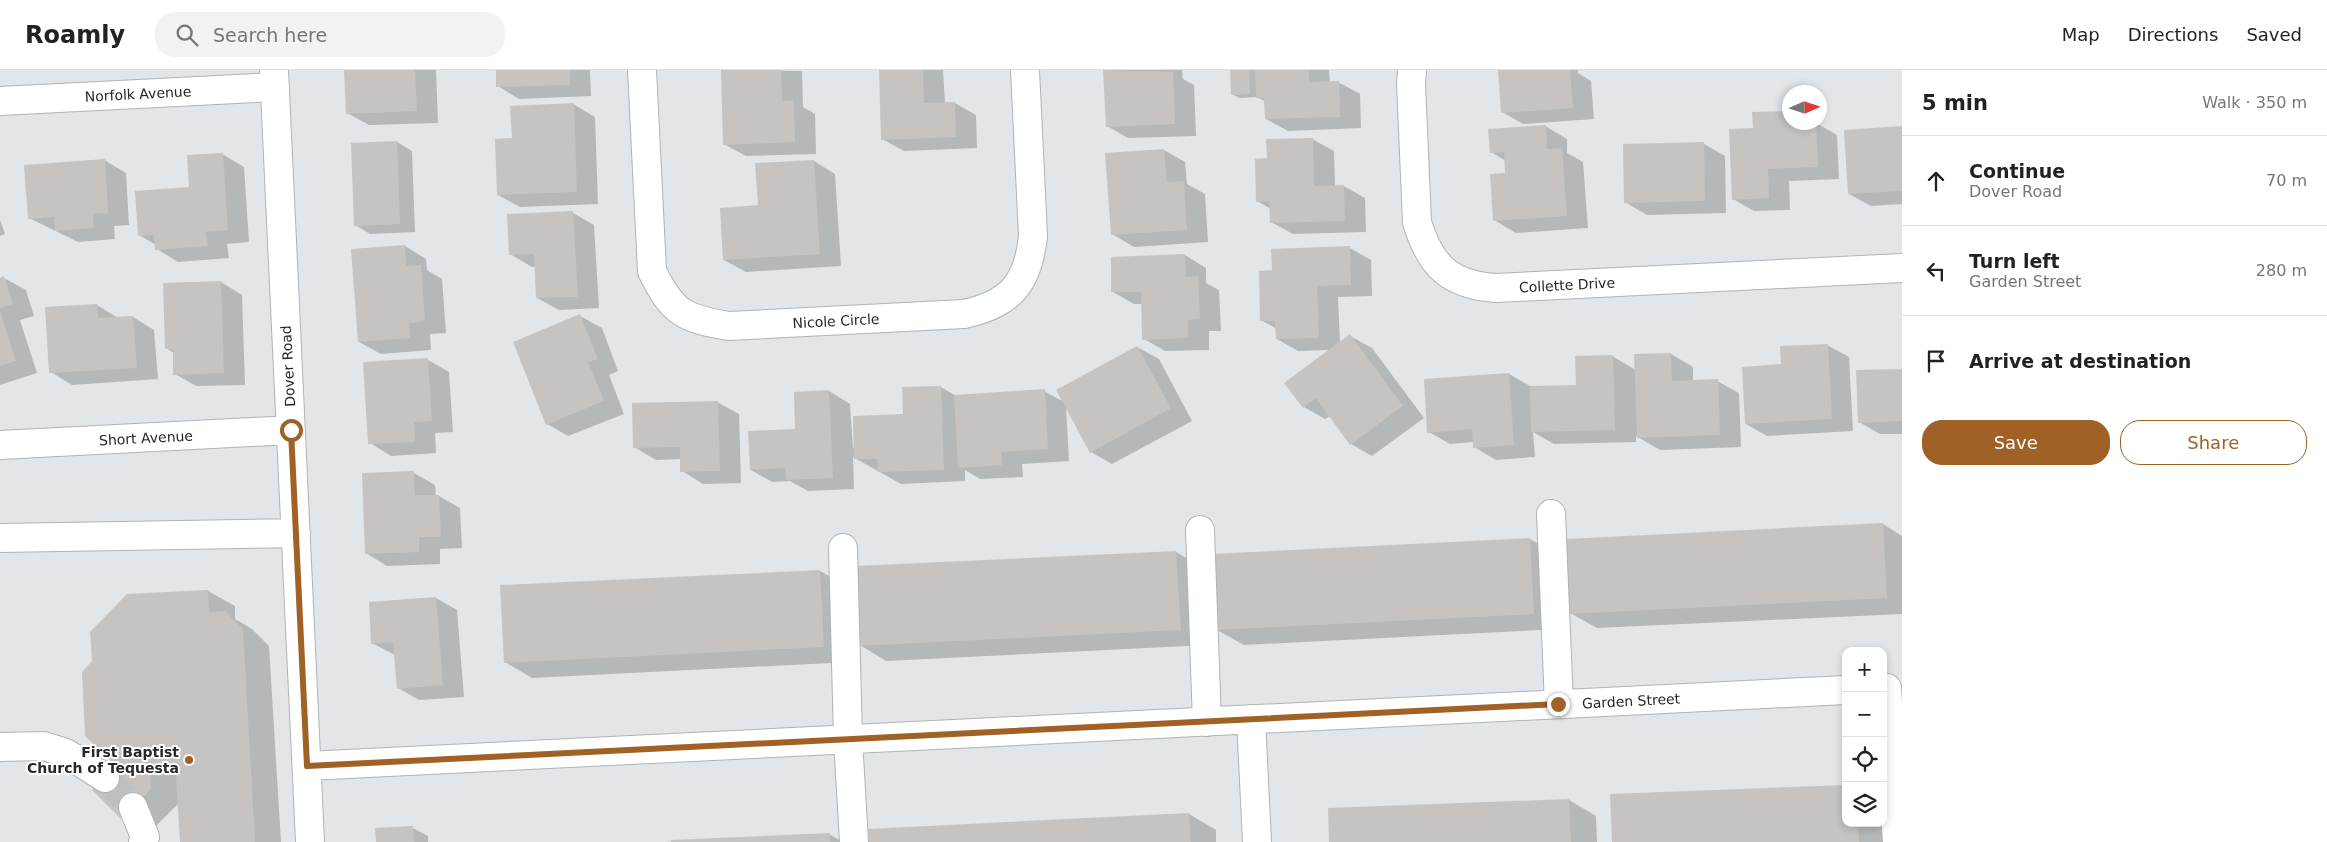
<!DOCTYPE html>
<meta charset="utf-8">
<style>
body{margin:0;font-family:"DejaVu Sans",sans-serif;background:#f2f2f2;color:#222}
.controls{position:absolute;right:15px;bottom:15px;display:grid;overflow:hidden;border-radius:10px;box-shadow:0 2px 8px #0003}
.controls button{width:45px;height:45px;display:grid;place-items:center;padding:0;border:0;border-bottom:1px solid #e0e0e0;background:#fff;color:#222;font:25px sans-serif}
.compass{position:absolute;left:1782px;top:15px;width:45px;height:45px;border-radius:50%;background:#fff;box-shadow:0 2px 8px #0003;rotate:87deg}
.stop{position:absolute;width:15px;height:15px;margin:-11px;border:4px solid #9f6126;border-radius:50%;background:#fff}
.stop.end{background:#9f6126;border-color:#fff;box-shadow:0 1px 5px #0008}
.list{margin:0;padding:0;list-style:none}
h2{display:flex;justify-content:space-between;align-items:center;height:65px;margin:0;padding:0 20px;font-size:21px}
h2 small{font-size:16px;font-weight:400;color:#767676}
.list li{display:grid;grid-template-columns:32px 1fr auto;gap:15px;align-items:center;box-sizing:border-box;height:90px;padding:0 20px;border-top:1px solid #e0e0e0}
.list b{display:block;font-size:19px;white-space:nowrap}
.list p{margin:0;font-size:16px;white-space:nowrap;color:#767676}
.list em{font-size:16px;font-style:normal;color:#767676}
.actions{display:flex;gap:10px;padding:15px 20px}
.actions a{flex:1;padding:11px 0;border:1px solid #9f6126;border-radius:20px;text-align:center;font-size:18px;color:#9f6126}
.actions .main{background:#9f6126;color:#fff}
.icon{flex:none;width:28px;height:28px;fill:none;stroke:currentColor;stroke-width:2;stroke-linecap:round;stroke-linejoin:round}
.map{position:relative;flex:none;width:1902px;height:772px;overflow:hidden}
header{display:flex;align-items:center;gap:30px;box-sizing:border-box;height:70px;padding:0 25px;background:#fff;border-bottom:1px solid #e0e0e0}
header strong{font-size:24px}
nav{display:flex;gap:28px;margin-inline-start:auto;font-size:18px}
.search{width:350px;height:45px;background:#f2f2f2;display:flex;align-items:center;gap:12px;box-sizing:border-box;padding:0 18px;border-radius:20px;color:#767676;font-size:19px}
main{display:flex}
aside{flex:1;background:#fff}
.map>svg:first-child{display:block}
.shadow{fill:#0003}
.building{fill:#c7c3c1}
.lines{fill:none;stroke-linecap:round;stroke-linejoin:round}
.minor-tunnel{stroke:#bcc0c2;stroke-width:28;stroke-dasharray:28 14;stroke-linecap:butt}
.minor-casing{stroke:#b0b3b6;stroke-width:30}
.minor{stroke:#fff;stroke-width:28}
.route{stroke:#9f6126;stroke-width:6}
.poi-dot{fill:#9f6126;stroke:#fff;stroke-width:2}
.labels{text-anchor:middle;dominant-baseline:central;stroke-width:4;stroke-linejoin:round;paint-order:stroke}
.street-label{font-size:14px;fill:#262728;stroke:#fff}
.poi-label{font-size:14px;font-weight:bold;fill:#262728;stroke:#fff;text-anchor:end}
</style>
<header>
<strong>Roamly</strong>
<div class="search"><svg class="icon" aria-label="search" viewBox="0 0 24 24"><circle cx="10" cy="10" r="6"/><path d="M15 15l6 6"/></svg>Search here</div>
<nav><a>Map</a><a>Directions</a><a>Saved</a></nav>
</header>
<main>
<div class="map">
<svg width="1902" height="772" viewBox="0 0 1902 772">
<rect width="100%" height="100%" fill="#e2e6e8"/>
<path class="shadow" d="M345,0H436L438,53L369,55L347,43Z
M495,0H590L591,26L519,29L498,16L497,1Z
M722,0L802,1L803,37L815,44L816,84L746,86L724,74Z
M880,0H943L945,33H955L976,45L977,78L904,81L882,69Z
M1105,0H1182L1183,9L1194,15L1196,66L1128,68L1107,56Z
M1231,0H1329L1330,12H1338L1360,24L1361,58L1288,61L1266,49V32L1257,27L1239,28L1232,24Z
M1499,0H1578V3L1591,11L1594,49L1523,54L1502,42Z
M573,34L595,47L598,134L520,137L498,125Z
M1790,52L1816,53L1837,65L1839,109L1789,111L1790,140L1754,141L1733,129L1754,59Z
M1545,56L1567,69V83L1583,92L1588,158L1516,163L1494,150L1507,105L1506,91L1491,82Z
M1902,57V134L1871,136L1849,124Z
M1312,69L1334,81L1335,116H1344L1365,128L1366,162L1293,164L1271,152V139L1257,131L1268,89Z
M397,72L412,81L415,162L370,164L355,155Z
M1704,74L1725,86L1726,143L1647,145L1625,132Z
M1164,80L1185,92L1187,114L1205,124L1208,172L1134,177L1112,164Z
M222,84L244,97L249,172L227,174L229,188L178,192L157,179L156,175L139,165L190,118Z
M104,90L126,103L129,155L114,156L115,169L78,172L29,148Z
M814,91L835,104L841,196L746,202L724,190L759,137Z
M573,143L594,155L599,238L559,240L537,228L536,197H532L510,184Z
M0,150L5,164L0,166Z
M405,176L426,189L427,200L442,209L446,263L430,264L431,280L381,284L359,272Z
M1350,178L1371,190L1372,226L1338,227L1340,273L1350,266L1372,278L1424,348L1372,386L1351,374L1330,346L1325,349L1304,337L1331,280L1298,281L1277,269V259L1261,250L1273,201Z
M1185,185L1206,198V213L1219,220L1221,261H1209V280L1165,281L1144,269L1143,234H1134L1113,222Z
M4,208L26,220L34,246L20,250L37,303L0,315V209Z
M221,212L242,225L245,315L196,316L175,304L174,283L166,278Z
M97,235L118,248L133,247L154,260L158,309L72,315L51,302Z
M580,246L602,258L618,301L609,305L624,344L568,366L547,354Z
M1827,275L1849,287L1853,361L1767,366L1746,354Z
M1137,277L1159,289L1192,351L1112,394L1091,382L1066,336L1069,391L1022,394L1023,407L980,409L965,400V411L901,414L853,387L854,419L808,421L790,411L772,412L751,400L796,360L795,323L829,321L850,334L853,378L855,377L904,346L941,317L956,326L1044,321L1064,332Z
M1671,284L1693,297V312L1717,311L1739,323L1741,377L1660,380L1636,366V372L1554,374L1533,362L1535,387L1496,390L1474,377V372L1450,374L1429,362L1509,304L1530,316H1578L1612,286L1636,300L1635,285Z
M428,290L449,302L453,362L435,363L436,383L391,386L370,373Z
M1902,300V364H1880L1859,352Z
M717,332L739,344L741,413L703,414L682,401L681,389L656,390L634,377Z
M414,403L435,415L436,426H439L460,438L462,478L440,479V494L387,496L366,483Z
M1883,454L1902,466V544L1597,558L1570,543Z
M1530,469L1557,485L1561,559L1244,575L1217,560Z
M1176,482L1203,498L1207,575L886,591L860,575L856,498Z
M820,501L847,516L851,592L532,608L505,592Z
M208,521L235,536V549L252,559L269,576L281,772H181L179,733L148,764L122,748L113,702Z
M436,528L457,540L464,627L419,630L398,618L395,585L372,573Z
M1569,730L1596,746L1597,772H1331L1329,739Z
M1189,744L1216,760V772H870Z
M1846,753H1883L1885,772H1614Z
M413,758L428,766V772H377Z
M829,764L843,772H665Z"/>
<path class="building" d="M344,0H415L417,41L346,44Z
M496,0H570V15L496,17Z
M721,0H781L782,31L794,30L795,72L723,75Z
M879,0H923L924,33L955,32L956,67L881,70Z
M1103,0L1173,2L1175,54L1106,57Z
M1230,0H1249L1250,24L1231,25Z
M1255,0H1309V12L1339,11L1340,47L1265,49L1264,28H1256Z
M1498,0H1570L1573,38L1501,43Z
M574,33L577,122L497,125L495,69L512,68L510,36Z
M1790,41V52H1816L1818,97L1768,99L1769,128L1732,130L1729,59L1753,58L1752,42Z
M1546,55L1547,79L1562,78L1567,146L1493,151L1490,104L1505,103L1504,82L1490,83L1488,59Z
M1902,56V121L1848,124L1844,60Z
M1313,68L1314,116L1344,115L1345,151L1270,153L1269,131L1256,132L1255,89L1267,88L1266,69Z
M397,71L400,154L354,156L351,73Z
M1704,72L1705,131L1624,133L1623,74Z
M1164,79L1167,112L1184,111L1187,160L1111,165L1105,83Z
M223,83L228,160L206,162L208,176L155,180L154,165L138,166L135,121L189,117L187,85Z
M105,89L108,143L93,144L94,158L55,161L54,147L28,149L24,95Z
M814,90L820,184L723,190L720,138L758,135L755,93Z
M573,141L578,227L536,228L534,184L509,185L507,144Z
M405,175L406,196L421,195L425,251L409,253L410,268L358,272L351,179Z
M1350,176L1351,215L1317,216L1319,268L1276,269L1275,251H1260L1259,201L1272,200L1271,179Z
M1185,184L1186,207L1198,206L1200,249L1188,250V268L1142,270L1141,222H1111V187Z
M4,206L13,234L0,238V208Z
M221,211L224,303L173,305V279H165L163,213Z
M97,234L98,248L133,246L137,298L49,303L45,237Z
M0,241L16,291L0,296Z
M580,244L598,289L588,292L604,331L546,355L513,272Z
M1350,264L1403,336L1350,375L1316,328L1303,338L1284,313Z
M1828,274L1832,349L1745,354L1742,297L1781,294L1780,276Z
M1137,276L1171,338L1090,383L1056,320Z
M1671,283L1672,311L1718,309L1720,365L1637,368L1634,284Z
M1613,285L1615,360L1531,362L1530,316L1576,315L1575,286Z
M428,288L432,351L414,352L415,372L368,374L363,292Z
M1902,299V351L1858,353L1856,300Z
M1509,303L1514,375L1473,378L1472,359L1427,363L1424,309Z
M941,316L944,400L878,402L877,389H854L853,346L903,344L902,317Z
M1045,319L1048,379L1001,382L1002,395L958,398L954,325Z
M829,320L833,408L786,410L785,398L750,400L748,361L795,359L794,322Z
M718,331L720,401L680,402V377L633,378L632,333Z
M414,401L415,425H439L441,467H419V482L365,484L362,403Z
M1883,453L1887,528L1569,544L1566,469Z
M1530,468L1534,544L1216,560L1212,484Z
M1176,481L1181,560L858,576L855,496Z
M820,500L824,577L504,593L500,515Z
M208,520L209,542L225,541L243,559L255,772H180L176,705L150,706L151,719L121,749L92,720L111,701V691L85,666L82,602L92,591L90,562L127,524Z
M436,527L443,615L397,619L393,572L371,574L369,532Z
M1846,715V753H1858L1859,772H1612L1610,724Z
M1569,729L1571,772H1329L1328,738Z
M1189,743L1191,772H869L868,759Z
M413,756L414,772H376L375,758Z
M830,763V772H671V770Z"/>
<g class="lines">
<path class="minor-tunnel" d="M105,708L133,737"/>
<defs>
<path id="minor" d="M274,0L310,772
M642,0L652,201C672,243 685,249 729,256L964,244C1011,234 1028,213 1033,166L1025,0
M1412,0L1411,14L1417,152C1430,196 1450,215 1496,218L1902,198
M0,31L275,17
M0,375L291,360
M1551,444L1559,634
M1200,460L1207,652
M0,468L296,463
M843,478L848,669L854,772
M1887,618L1897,772
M1251,649L1257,772
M0,677L44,676L66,683L105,708
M307,696L1846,620
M133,737L145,767L143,772"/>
</defs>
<use href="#minor" class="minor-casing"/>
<use href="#minor" class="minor"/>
</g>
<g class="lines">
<path class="route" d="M291,360L307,696L1558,634"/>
</g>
<circle class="poi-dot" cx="189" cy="690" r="5"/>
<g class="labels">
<g class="street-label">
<text transform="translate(138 24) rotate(-3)">Norfolk Avenue</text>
<text transform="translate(1567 215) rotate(-3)">Collette Drive</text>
<text transform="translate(836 251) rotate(-3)">Nicole Circle</text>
<text transform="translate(288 296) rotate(-93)">Dover Road</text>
<text transform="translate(146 368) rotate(-3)">Short Avenue</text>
<text transform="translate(1631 631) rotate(-3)">Garden Street</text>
</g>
<g class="poi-label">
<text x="179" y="682">First Baptist<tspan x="179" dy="16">Church of Tequesta</tspan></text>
</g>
</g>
</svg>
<div class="controls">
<button>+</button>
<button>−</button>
<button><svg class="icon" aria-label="locate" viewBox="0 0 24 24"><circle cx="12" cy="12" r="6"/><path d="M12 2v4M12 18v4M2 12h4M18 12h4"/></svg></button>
<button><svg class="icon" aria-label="layers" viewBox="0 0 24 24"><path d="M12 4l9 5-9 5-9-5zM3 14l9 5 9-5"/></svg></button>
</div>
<svg class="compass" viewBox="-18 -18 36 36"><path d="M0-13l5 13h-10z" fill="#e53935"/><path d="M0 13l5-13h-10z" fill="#767676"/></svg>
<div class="stop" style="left:291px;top:360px"></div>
<div class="stop end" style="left:1558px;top:634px"></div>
</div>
<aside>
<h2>5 min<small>Walk · 350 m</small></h2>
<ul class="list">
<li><svg class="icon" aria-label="ahead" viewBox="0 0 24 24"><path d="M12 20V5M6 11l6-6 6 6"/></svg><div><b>Continue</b><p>Dover Road</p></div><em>70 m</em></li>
<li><svg class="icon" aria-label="left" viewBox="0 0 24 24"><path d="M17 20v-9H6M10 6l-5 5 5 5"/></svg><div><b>Turn left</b><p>Garden Street</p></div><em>280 m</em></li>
<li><svg class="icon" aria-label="arrive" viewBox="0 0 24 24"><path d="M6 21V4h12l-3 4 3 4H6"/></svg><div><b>Arrive at destination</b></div></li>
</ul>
<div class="actions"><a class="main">Save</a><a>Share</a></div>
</aside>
</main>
